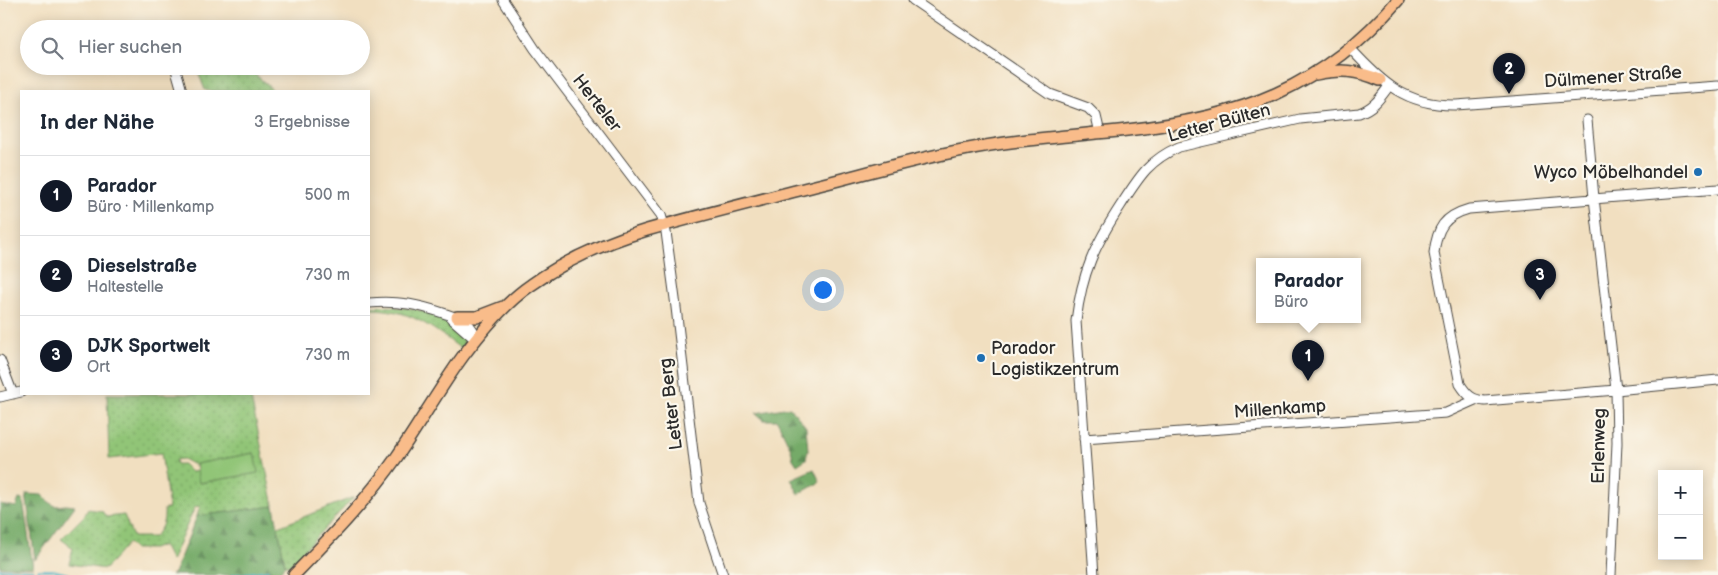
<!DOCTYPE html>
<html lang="de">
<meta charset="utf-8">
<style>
body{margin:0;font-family:"Balsamiq Sans",sans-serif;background:#f6f6f7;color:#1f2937}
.controls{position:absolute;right:15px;bottom:15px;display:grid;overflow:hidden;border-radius:0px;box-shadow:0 2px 12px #0003}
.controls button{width:45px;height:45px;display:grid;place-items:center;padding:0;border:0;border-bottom:1px solid #e0e1e3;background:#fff;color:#1f2937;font:25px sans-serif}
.you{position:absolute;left:822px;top:289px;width:18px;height:18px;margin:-12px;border:4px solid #fff;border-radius:50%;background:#1a73e8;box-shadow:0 0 0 8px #1a73e833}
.badge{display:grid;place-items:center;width:32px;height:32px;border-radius:50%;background:#111827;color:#fff;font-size:16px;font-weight:700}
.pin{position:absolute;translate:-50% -41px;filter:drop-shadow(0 1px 2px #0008)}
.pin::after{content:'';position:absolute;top:26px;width:18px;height:15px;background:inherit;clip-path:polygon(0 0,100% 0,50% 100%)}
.popup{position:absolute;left:1256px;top:258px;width:105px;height:65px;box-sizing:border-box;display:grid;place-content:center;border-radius:0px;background:#fff;filter:drop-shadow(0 1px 4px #0005);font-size:16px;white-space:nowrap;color:#747a83}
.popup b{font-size:19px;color:#1f2937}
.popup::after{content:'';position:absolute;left:50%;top:100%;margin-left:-10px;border:10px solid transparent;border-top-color:#fff}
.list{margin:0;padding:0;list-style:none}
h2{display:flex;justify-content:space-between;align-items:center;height:65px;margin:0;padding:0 20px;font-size:21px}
h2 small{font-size:16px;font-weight:400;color:#747a83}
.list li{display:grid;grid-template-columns:32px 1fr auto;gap:15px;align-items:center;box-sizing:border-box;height:80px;padding:0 20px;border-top:1px solid #e0e1e3}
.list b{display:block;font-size:19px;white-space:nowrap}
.list p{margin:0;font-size:16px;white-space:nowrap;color:#747a83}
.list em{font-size:16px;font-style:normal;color:#747a83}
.icon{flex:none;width:28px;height:28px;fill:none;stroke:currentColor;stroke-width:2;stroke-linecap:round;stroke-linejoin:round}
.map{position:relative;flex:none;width:1718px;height:575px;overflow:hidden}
.search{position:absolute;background:#fff;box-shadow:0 2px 12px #0003;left:20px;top:20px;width:350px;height:55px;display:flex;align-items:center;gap:12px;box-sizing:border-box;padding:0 18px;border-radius:28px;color:#747a83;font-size:19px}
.panel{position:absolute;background:#fff;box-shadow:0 2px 12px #0003;left:20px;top:90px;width:350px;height:305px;border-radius:0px}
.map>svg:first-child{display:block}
.grass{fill:url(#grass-dots);stroke:#5e7851;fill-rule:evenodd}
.forest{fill:url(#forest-firs);stroke:#506a4a}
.pitch{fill:#91c577;stroke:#5e7851}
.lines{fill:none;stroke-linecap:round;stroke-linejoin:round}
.stream{stroke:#41adc0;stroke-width:2}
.minor-casing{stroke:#494641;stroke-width:11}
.major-casing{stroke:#494641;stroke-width:14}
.minor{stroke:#fff;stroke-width:9}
.major{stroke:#f9bc8a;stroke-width:11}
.poi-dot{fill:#1f6fb2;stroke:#fbf7ec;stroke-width:2}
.labels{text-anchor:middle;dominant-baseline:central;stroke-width:4.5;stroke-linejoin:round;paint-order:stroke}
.street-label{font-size:18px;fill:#2b2b2b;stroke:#fbf7ec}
.poi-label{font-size:18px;fill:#2b2b2b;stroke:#fbf7ec;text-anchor:end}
</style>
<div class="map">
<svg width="1718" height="575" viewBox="0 0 1718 575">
<defs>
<pattern id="grass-dots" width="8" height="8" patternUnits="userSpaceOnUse" patternTransform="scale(1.25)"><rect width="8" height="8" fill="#91c577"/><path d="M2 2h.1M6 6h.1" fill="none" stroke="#7da967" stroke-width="1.8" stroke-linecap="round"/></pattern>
<pattern id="forest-firs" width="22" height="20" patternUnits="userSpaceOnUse" patternTransform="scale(1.25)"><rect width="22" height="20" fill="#74aa68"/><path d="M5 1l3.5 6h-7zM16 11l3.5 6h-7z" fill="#5f8b56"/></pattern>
</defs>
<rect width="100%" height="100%" fill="#fbf7ec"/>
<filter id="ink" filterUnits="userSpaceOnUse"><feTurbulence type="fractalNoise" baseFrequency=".02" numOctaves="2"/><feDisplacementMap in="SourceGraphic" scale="10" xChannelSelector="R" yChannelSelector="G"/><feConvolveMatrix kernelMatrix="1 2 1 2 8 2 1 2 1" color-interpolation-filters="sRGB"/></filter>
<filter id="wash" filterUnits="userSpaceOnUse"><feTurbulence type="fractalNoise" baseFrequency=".0096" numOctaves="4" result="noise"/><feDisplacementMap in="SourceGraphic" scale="20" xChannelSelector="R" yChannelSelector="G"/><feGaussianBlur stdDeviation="1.12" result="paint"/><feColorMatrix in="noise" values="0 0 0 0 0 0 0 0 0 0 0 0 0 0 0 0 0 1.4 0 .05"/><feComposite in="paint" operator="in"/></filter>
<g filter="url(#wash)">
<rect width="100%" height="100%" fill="#f1dfc0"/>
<path class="grass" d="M196,66H246L274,91H209L205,90Z
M382,306C417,308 438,311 465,334V344L460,348C429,325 409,309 369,309V307Z
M107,394H250L274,506L197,516L200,506L195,507L171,561L163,545L153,549H134L128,543L105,569L69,564L73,548L61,539L84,516L88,509L102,511L106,517L124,515L133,537H154C162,529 165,521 164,509L169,508L161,453L109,459ZM254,453L257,473L200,483L197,471L191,472L183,464H176L175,460L183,459L196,466V464Z
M354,497L290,565H285L278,527Z"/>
<path class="forest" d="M790,407L806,427L808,450L806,459L797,465L793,459L791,449L777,420H764L756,413Z
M814,469L820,482L799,494L791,479Z
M26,494L42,495L48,501L55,506L66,505L75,506L35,560Z
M19,499L23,500L33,567H0V504L16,507Z
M274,506L285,565L276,575H171L174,573L197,516Z
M0,571L34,572V575H0Z"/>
<path class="pitch" d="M254,453L258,473L199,483L196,464Z"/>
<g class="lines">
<path class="stream" d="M0,569L33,570
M38,570H53L72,575
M233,575L268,570"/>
</g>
</g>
<g filter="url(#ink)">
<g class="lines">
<defs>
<path id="minor" d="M503,0L535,49L661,215L666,232L675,299L699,503L723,575
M913,0L1050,94L1088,108L1096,116L1100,133
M1350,48C1381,82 1406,106 1456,105L1718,86
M175,66L182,91
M1587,120L1594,198L1616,390L1617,443L1611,575
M1718,189L1469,209C1444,216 1437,228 1434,253L1460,384C1467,395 1472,400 1485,401L1616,390L1718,380
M369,303C397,300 420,305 446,314C461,319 474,323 476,340
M451,318L476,340
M0,360L13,394
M0,397L21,392
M1084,439L1446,413L1475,400
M1094,575L1076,321C1082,272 1095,245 1121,205C1139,177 1149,160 1179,147L1300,119L1359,113C1374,108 1380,98 1389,86"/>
<path id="major" d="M1316,74C1341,69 1356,70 1380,80
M457,317H477L503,307
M294,575C330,538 366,501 396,458C419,425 439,389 463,356C481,332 506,302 531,285C566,260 606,242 647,230C704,214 761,200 819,185C867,173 914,159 963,150C1017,139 1072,136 1127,130C1239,118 1323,88 1398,0"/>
</defs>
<use href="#minor" class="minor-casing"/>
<use href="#major" class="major-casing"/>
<use href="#minor" class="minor"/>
<use href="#major" class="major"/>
</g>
</g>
<g class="poi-dot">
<circle cx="1698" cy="172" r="5"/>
<circle cx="981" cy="358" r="5"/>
</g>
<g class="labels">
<g class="street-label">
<text transform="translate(1613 77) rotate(-4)">Dülmener Straße</text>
<text transform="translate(597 103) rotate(52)">Herteler</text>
<text transform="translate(1219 123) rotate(-15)">Letter Bülten</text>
<text transform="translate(671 404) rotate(-97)">Letter Berg</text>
<text transform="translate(1280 409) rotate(-4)">Millenkamp</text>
<text transform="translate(1599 446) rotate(-89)">Erlenweg</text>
</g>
<g class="poi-label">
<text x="1688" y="172">Wyco Möbelhandel</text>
<text x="991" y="348" text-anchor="start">Parador<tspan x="991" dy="21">Logistikzentrum</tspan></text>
</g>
</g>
</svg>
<div class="controls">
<button>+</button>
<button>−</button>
</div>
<div class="you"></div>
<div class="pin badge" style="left:1308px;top:381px">1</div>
<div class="popup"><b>Parador</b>Büro</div>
<div class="pin badge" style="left:1509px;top:94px">2</div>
<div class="pin badge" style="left:1540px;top:300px">3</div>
<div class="search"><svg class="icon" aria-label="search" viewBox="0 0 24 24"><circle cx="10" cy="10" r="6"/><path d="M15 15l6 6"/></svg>Hier suchen</div>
<section class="panel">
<h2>In der Nähe<small>3 Ergebnisse</small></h2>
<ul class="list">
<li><span class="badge">1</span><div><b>Parador</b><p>Büro · Millenkamp</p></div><em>500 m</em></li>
<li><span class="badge">2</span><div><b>Dieselstraße</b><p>Haltestelle</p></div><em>730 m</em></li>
<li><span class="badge">3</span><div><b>DJK Sportwelt</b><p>Ort</p></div><em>730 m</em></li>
</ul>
</section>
</div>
